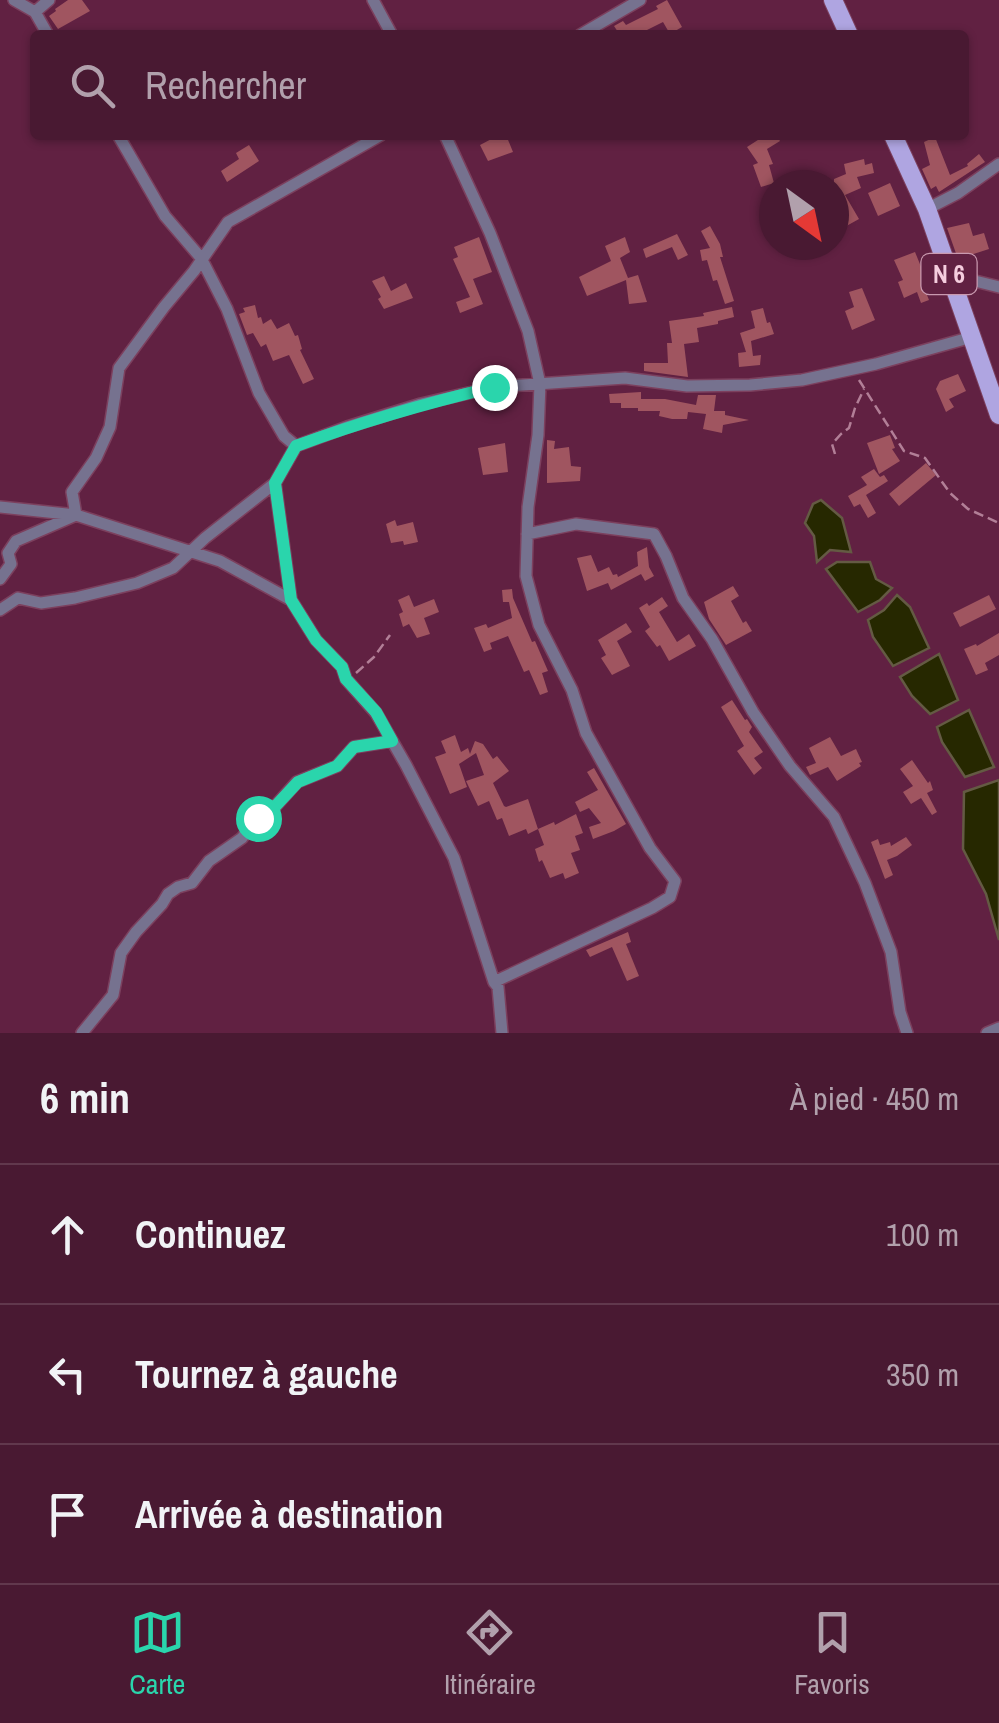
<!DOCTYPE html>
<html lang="fr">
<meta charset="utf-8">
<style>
body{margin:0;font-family:"Archivo Narrow",sans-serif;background:#50223a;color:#f1f3f6}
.compass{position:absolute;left:759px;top:170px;width:90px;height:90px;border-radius:50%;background:#491932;box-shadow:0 2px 8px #0004;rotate:147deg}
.stop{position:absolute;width:30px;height:30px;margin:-22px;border:8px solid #2ad5ac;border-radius:50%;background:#fff}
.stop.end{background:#2ad5ac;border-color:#fff;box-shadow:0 2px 10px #0008}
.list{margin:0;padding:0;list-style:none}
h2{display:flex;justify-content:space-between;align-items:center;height:130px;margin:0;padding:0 40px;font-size:42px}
h2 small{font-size:32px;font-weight:400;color:#b1a0ac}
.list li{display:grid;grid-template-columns:65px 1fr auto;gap:30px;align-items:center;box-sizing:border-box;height:140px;padding:0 40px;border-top:2px solid #61384d}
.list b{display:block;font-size:38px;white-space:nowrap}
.list em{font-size:32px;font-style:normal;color:#b1a0ac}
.icon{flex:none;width:55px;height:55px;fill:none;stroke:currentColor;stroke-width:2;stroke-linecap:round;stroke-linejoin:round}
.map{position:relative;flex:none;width:999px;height:1033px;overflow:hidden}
.search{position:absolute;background:#491932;box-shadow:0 2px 8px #0004;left:30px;right:30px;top:30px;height:110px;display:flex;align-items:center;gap:25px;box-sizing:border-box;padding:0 35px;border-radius:10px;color:#b1a0ac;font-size:38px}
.sheet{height:550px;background:#491932}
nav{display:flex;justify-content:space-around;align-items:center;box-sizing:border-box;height:140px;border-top:2px solid #61384d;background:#491932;font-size:28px;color:#b1a0ac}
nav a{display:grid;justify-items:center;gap:5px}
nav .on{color:#2ad5ac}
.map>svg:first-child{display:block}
.water{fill:#262800;stroke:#645a43;stroke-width:2.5}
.building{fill:#a05560}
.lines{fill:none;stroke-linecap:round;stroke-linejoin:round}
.minor-casing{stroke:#7c405e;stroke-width:14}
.primary-casing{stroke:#7c405e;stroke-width:20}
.path{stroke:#b27f97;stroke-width:2.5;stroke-dasharray:10 5;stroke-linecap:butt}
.minor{stroke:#76728f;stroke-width:11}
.primary{stroke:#afa5e1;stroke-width:18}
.route{stroke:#2ad5ac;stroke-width:12}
.labels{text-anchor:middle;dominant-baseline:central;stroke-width:8;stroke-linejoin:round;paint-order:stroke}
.shield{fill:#612142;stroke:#c999af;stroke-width:2.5}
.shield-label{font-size:25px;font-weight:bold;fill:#f5cdde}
</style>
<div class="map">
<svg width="999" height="1033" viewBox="0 0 999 1033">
<rect width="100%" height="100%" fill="#612142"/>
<path class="water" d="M821,500L842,518L851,552L830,550L817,562L814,536L805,523L813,504Z
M837,562H870L876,579L892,588L880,600L858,612L826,569Z
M897,595L910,607L929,648L893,666L873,637L868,620L884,610Z
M939,654L958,700L930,714L912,696L900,677Z
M969,710L994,767L965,777L942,742L937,727Z
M999,780V940L986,894L963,849L964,792Z"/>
<path class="building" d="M68,0H82L90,11L58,29L49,16L56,11L55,9Z
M667,0L682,27L670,34L663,22L637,35H620L614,26L623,21L626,25L658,9L656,6Z
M499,135H506L513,152L488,161L480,145Z
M759,135H776L780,141L767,149L773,164L769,165L774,183L761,187L753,165L758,163L747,147L761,138Z
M935,137L950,175L968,166L967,164L979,154L985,162L939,192L936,186L931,189L922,169L930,165L924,142Z
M249,145L259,161L227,182L221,171L239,159L236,153Z
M864,159L865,165L872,163L874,173L857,177L861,188L845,195L859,219L841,229L834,216V214L839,211L834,198V179L846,174L844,164Z
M890,183L900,206L878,216L868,193Z
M969,223L973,236L984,233L989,249L958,259L947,228Z
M710,226L720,244L723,257H720L734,301L725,304L717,280L713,281L707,260L702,261L700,250L710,248L701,231Z
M677,234L688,255L678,260L672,247L646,258L643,249Z
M479,237L492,272L473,279L483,304L460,313L456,302L470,297L453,259L458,257L454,247Z
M625,237L630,252L620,258L628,278L638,275L647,302L629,304L626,280L587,296L579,277L611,261L605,246Z
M915,252L924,274L928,272L932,282L923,285L929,300L921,303L917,292L904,298L898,282L903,280L894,260Z
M384,276L391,291L406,283L413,298L384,309L378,299L381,297L372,281Z
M862,288L875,320L852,330L845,311L854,307L849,292Z
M255,305L258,318L261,317L263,324L271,319L277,329L289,323L295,336L298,335L302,349L300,350L314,379L303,384L289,355L273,361L266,344L261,347L253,333L247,335L239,314L245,312L243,308Z
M732,307L734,317L718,321V324L697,328L699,342L684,344L688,377L644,371V363H668L667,343H672L669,321L704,316L703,313Z
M763,308L767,323L770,322L774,334L751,341L753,356L761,355L760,365L739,367L738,353L746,352L740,333L755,328L751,311Z
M958,374L966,391L949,399L954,407L946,412L936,389L940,381Z
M641,392V399H665L696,405L698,395H716L714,411H725V415L749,420L723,425L722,433L703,429L706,414L688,412L687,419H672L659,416L660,411H638V408H621V403H610L609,394Z
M890,435L895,448L892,449L900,461L879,474L867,443Z
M547,440L555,441L554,449L569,447L571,466L581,467L580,481L547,483Z
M505,443L508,472L483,475L478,448Z
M926,463L936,475L899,506L889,494Z
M874,469L880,477L884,475L888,481L866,495L876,513L868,518L860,504L854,507L848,496L867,485L861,477Z
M395,520L397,526L413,522L418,542L404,545L403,541L391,543L386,524Z
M647,547L649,567L654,576L645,581L641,574L611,590L608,583L587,591L577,558L591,555L598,572L609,567L613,575L617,574L618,577L638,566L637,552Z
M733,586L739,596L731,601L743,623L746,621L752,631L726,645L709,619L704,602Z
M512,589L513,598L532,642L535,641L548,671L542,673L548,692L540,695L529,670L524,672L508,636L490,643L492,649L484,652L474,628L486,624L488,628L512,618L509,602H503L502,590Z
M409,595L414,607L434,599L439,612L424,618L430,634L417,638L409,624L403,627L399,614L403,612L398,600Z
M989,595L996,609L960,627L953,613Z
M662,597L668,606L659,612L677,642L689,634L696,646L669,661L660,645L657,647L645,631L650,627L639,608L647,603L649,606Z
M626,623L632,632L617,641L630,666L612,675L601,658L606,655L598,640Z
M999,633V655L985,663L988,670L976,675L964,649L976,644L977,646Z
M732,700L745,720L747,719L752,727L749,732L763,752L754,758L762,768L754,775L737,751L744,746L721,707Z
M455,735L461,752L468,748L470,754L475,741L483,744L493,759L497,756L509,771L493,783L504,806L506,807L528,799L538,829L554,822L555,825L576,814L583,833L575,836L580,850L571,853L579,873L565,879L563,873L550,878L542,860L539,862L535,849L544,845L538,829L528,834L526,829L509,836L502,818L497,820L489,801L478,806L466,781L484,775L476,753L459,764L467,787L450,794L435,757L446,753L441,741Z
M830,737L841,756L856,749L862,762L859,763L861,766L837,781L828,767L810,775L806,767L816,763L809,748Z
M912,760L928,783L930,781L933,790L927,793L937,812L932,815L921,798L911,804L903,792L913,786L900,769Z
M594,768L626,824L614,831L593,839L589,827L601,823L589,808L580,812L575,802L598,790L587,772Z
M906,837L912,845L897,856L887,860L893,875L885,879L871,842L878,839L880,845L890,842L891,846Z
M628,932L631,942L626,944L639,976L627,981L612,947L590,957L586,950Z"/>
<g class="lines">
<defs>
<path id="minor" d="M14,0L35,12L48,35
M373,0L392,35
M35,12L49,0
M580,35L640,0
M118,135L165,216L201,258L227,309L259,393L284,436L296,446L275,483L291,600L316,640L342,667L346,679L376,713L406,765L454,858L494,982L652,908L670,897L675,881L650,848L586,733L572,690L539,625L526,576L528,507L538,435L540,384L528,331L490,233L445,135
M927,209L958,193L999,164
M946,267L975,281L999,287
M296,446L347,427L421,404L494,387L625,378L687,386L750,385L802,380L876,364L972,337
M0,507L76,515L220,561L291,600
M527,534L576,524L654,534L666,556L683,598L712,639L753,712L790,766L834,817L865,883L891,952L900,1012L907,1033
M0,579L11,564L8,553L16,541L76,515L72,492L96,458L110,427L119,368L164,307L194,271L228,222L381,135
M0,610L18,598L41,603L75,598L137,583L173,568L205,538L275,483
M494,982L498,987L502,1033
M82,1033L113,995L121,953L136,932L162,904L168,894L178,887L192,883L209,861L242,838L257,818L270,812L297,782L337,766L354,747L392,741
M987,1033L999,1028"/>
<path id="primary" d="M833,0L849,35
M893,135L927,209L999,415"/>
</defs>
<use href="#minor" class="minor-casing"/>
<use href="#primary" class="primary-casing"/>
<path class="path" d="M859,380L904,451L925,458L950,493L968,509L999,523
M835,454L832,444L841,434L849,428L855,408L864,389
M356,673L374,657L390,635"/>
<use href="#minor" class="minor"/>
<use href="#primary" class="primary"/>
</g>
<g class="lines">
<path class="route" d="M258,818L270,812L298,782L337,766L354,747L392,741L376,712L346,679L342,667L316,640L291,600L275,483L296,446C361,422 427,403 494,387"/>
</g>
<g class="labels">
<rect class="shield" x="921.5" y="254" width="55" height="40" rx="8"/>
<g class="shield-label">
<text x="949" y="274">N 6</text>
</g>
</g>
</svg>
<svg class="compass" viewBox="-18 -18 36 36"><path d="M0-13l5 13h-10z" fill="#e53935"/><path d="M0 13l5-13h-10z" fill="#b1a0ac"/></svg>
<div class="stop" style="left:258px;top:818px"></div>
<div class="stop end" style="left:494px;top:387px"></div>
<div class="search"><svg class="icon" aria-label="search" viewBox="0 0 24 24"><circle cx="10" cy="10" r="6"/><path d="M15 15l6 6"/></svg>Rechercher</div>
</div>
<section class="sheet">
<h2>6 min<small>À pied · 450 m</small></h2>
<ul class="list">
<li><svg class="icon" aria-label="ahead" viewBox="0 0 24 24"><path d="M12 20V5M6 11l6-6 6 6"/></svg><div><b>Continuez</b></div><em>100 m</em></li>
<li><svg class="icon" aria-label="left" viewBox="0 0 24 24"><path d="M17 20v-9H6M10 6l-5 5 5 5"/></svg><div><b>Tournez à gauche</b></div><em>350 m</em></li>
<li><svg class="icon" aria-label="arrive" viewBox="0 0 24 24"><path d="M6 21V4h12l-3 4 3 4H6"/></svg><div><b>Arrivée à destination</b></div></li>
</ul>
</section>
<nav>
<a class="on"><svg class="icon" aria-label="map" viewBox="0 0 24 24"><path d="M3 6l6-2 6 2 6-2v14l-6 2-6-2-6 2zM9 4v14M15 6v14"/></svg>Carte</a>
<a><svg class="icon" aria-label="directions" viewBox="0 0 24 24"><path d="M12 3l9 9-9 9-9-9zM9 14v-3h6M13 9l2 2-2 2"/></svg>Itinéraire</a>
<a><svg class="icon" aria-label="saved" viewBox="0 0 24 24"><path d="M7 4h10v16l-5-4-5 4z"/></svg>Favoris</a>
</nav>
